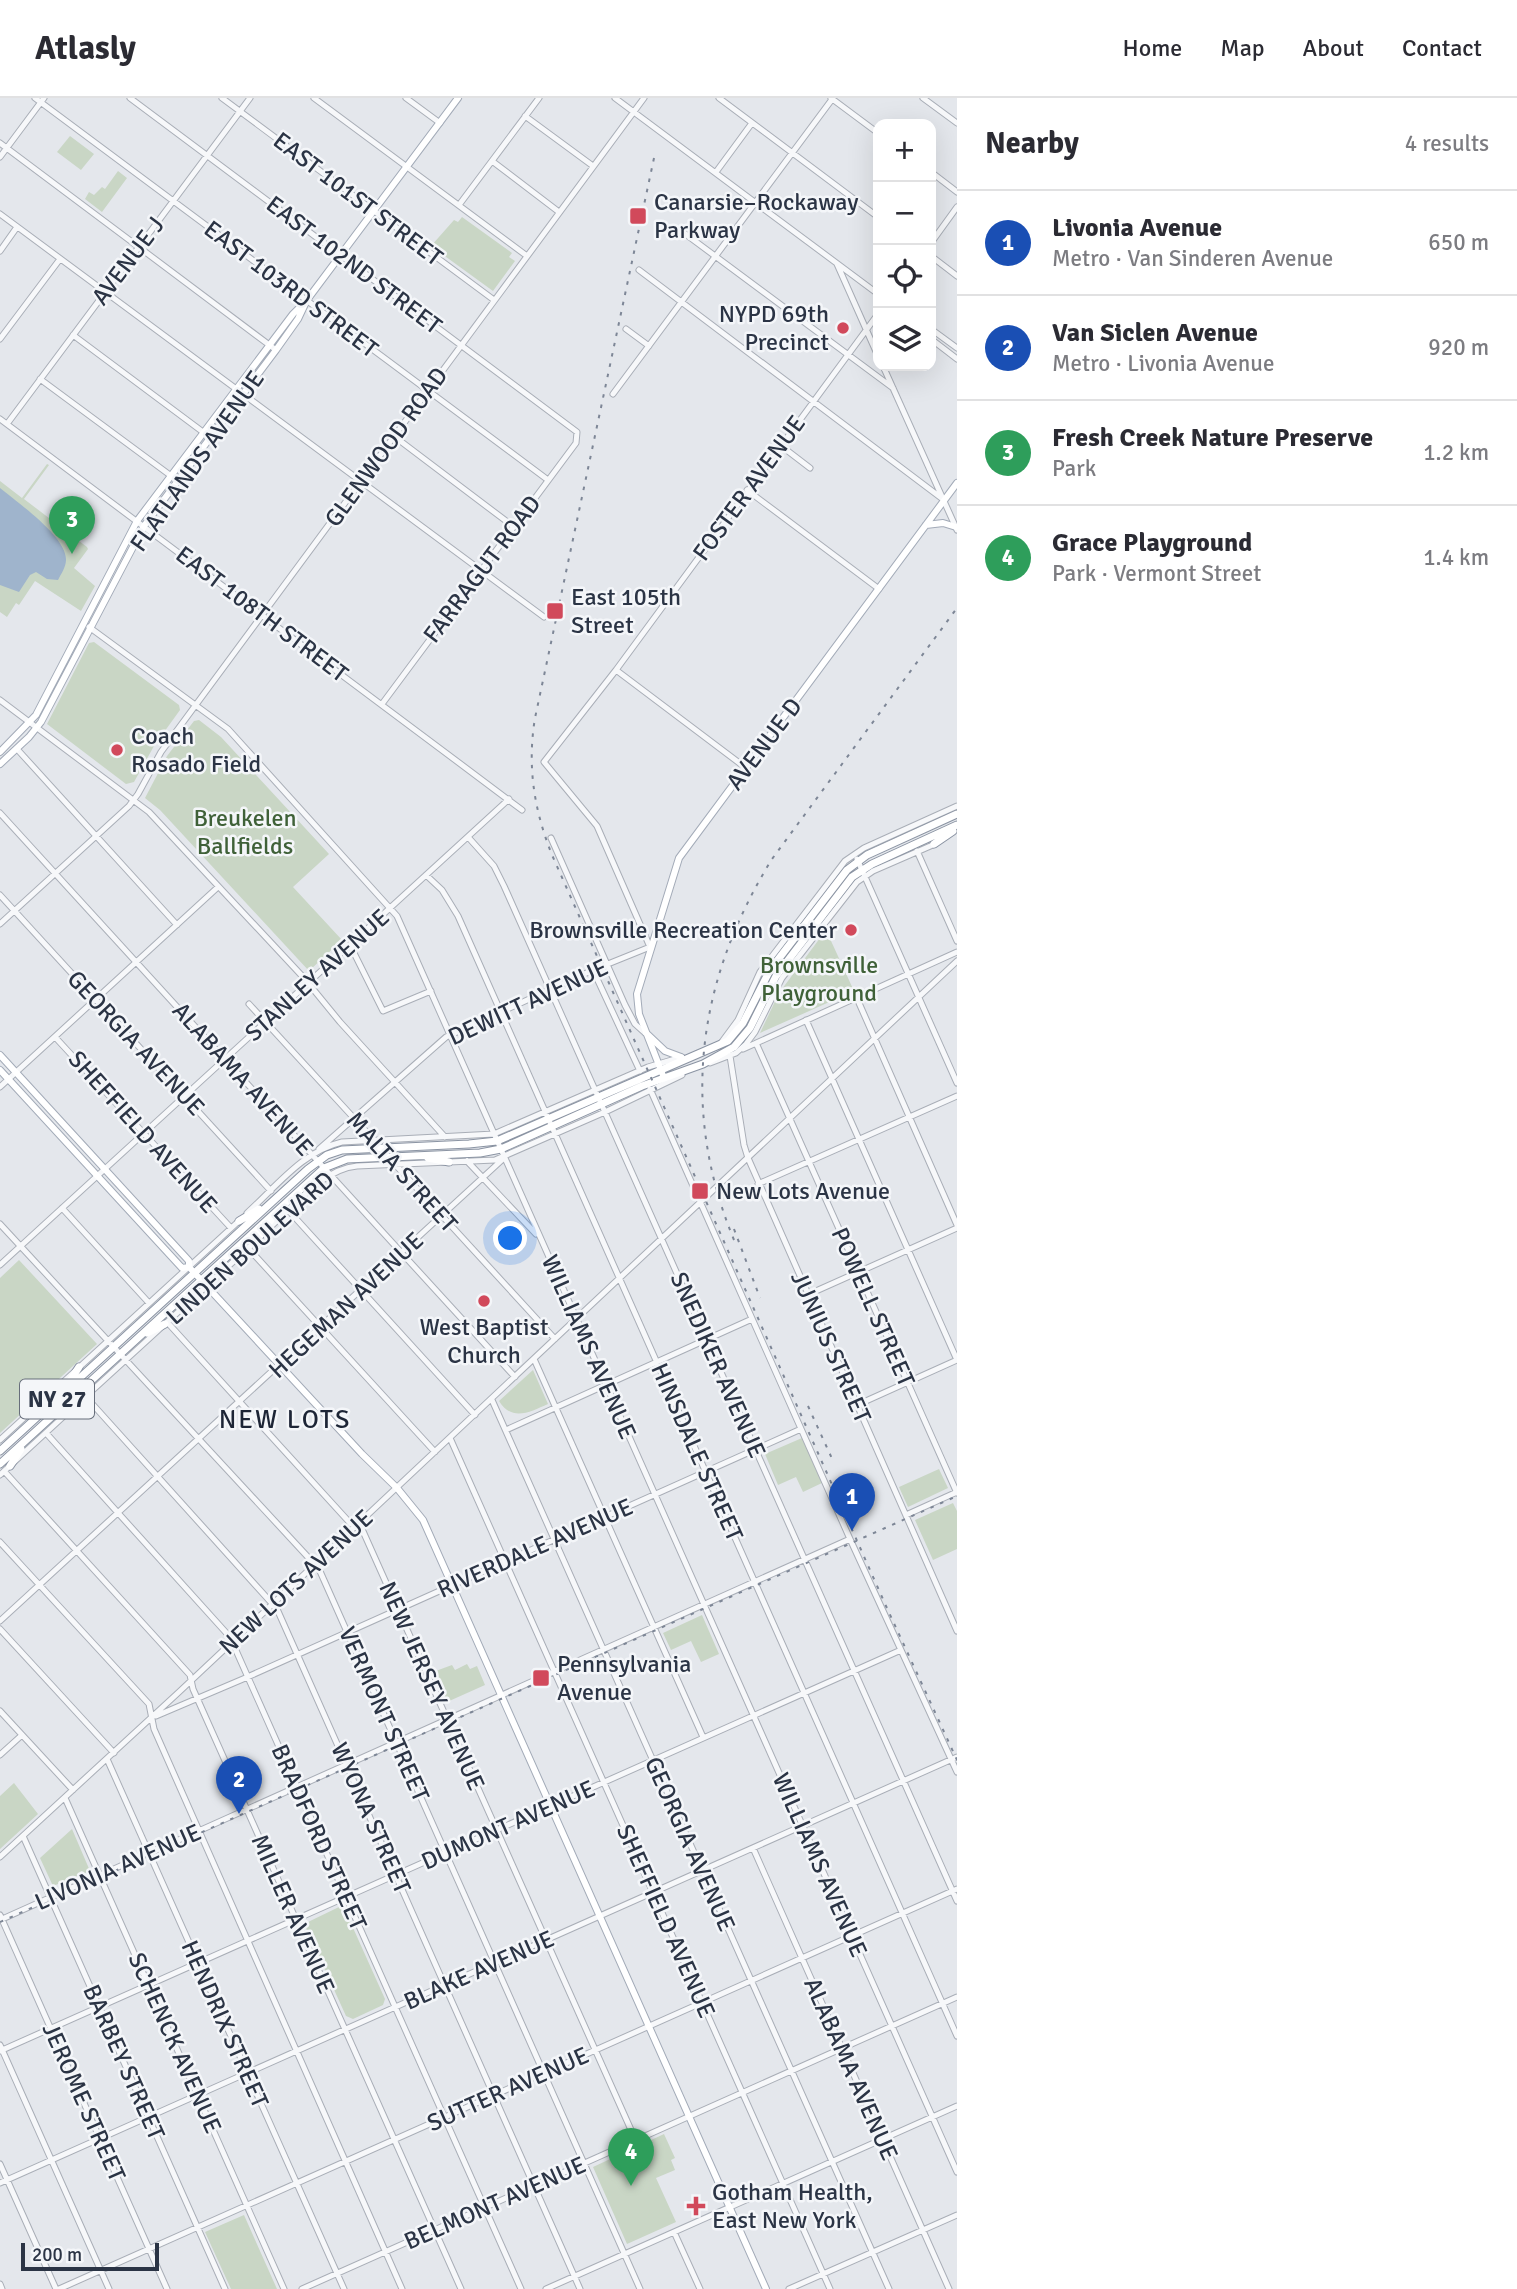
<!DOCTYPE html>
<meta charset="utf-8">
<style>
body{margin:0;font-family:Signika,sans-serif;background:#f7f7f7;color:#2b2b33}
.controls{position:absolute;right:21px;top:21px;display:grid;overflow:hidden;border-radius:14px;box-shadow:0 7px 28px #0002}
.controls button{width:63px;height:63px;display:grid;place-items:center;padding:0;border:0;border-bottom:2px solid #e1e1e2;background:#fff;color:#2b2b33;font:35px sans-serif}
.scale{position:absolute;left:21px;bottom:18px;width:138px;box-sizing:border-box;padding-left:7px;border:4px solid #2b3445;border-top:0;font-size:19px;line-height:24px;white-space:nowrap;color:#2b3445;-webkit-text-stroke:5px #f4f6f9;paint-order:stroke}
.you{position:absolute;left:511px;top:1141px;width:24px;height:24px;margin:-18px;border:5px solid #fff;border-radius:50%;background:#1a73e8;box-shadow:0 0 0 10px #1a73e833}
.badge{display:grid;place-items:center;width:46px;height:46px;border-radius:50%;background:#1a73e8;color:#fff;font-size:23px;font-weight:700}
.pin{position:absolute;translate:-50% -58px;filter:drop-shadow(0 2px 4px #0008)}
.pin::after{content:'';position:absolute;top:37px;width:24px;height:21px;background:inherit;clip-path:polygon(0 0,100% 0,50% 100%)}
.list{margin:0;padding:0;list-style:none}
h2{display:flex;justify-content:space-between;align-items:center;height:91px;margin:0;padding:0 28px;font-size:30px}
h2 small{font-size:23px;font-weight:400;color:#7c7c81}
.list li{display:grid;grid-template-columns:46px 1fr auto;gap:21px;align-items:center;box-sizing:border-box;height:105px;padding:0 28px;border-top:2px solid #e1e1e2}
.list b{display:block;font-size:26px;white-space:nowrap}
.list p{margin:0;font-size:23px;white-space:nowrap;color:#7c7c81}
.list em{font-size:23px;font-style:normal;color:#7c7c81}
.icon{flex:none;width:38px;height:38px;fill:none;stroke:currentColor;stroke-width:2;stroke-linecap:round;stroke-linejoin:round}
.map{position:relative;flex:none;width:957px;height:2191px;overflow:hidden}
header{display:flex;align-items:center;gap:42px;box-sizing:border-box;height:98px;padding:0 35px;background:#fff;border-bottom:2px solid #e1e1e2}
header strong{font-size:33px}
nav{display:flex;gap:38px;margin-inline-start:auto;font-size:24px}
main{display:flex}
aside{flex:1;background:#fff}
.map>svg:first-child{display:block}
.green{fill:#c9d6c5}
.water{fill:#9fb4cc}
.lines{fill:none;stroke-linecap:round;stroke-linejoin:round}
.minor-casing{stroke:#a9aeb7;stroke-width:7}
.major-casing{stroke:#a3abb8;stroke-width:8}
.highway-casing{stroke:#8b94a3;stroke-width:9}
.minor{stroke:#f7f8fa;stroke-width:5}
.major{stroke:#fff;stroke-width:6}
.highway{stroke:#fff;stroke-width:7}
.rail{stroke:#7d8696;stroke-width:2;stroke-dasharray:3.5 7;stroke-linecap:butt}
.poi-dot{fill:#d1495b;stroke:#f4f6f9;stroke-width:2.5}
.labels{text-anchor:middle;dominant-baseline:central;stroke-width:5;stroke-linejoin:round;paint-order:stroke}
.shield{fill:#f4f6f9;stroke:#676e7b;stroke-width:2}
.shield-label{font-size:23px;font-weight:bold;fill:#2b3445}
.street-label{font-size:24px;fill:#2b3445;stroke:#f4f6f9}
.poi-label{font-size:24px;fill:#2b3445;stroke:#f4f6f9;text-anchor:start}
.park-label{font-size:24px;fill:#3f6138;stroke:#f4f6f9}
.neighbourhood-label{font-size:26px;letter-spacing:2px;fill:#1d2536;stroke:#f4f6f9}
</style>
<header>
<strong>Atlasly</strong>
<nav><a>Home</a><a>Map</a><a>About</a><a>Contact</a></nav>
</header>
<main>
<div class="map">
<svg width="957" height="2191" viewBox="0 0 957 2191">
<rect width="100%" height="100%" fill="#e4e7ec"/>
<path class="green" d="M70,38L94,56L81,72L57,54Z
M118,73L127,80L102,114L85,101L89,94L94,97L102,89L105,91Z
M462,119L512,155L509,159L515,163L493,193L431,148L454,122L458,124Z
M47,366L49,367L24,401L87,449L88,451L74,470L95,488L81,513L35,483L19,507L16,505L7,519L0,514V383L22,400Z
M94,544L179,607L180,612L154,648L134,684L126,686L47,626L89,545Z
M199,622L221,639L329,756L293,789L342,842L309,873L160,712L145,700L167,658L194,623Z
M826,832L854,893L760,935L779,895Z
M19,1162L97,1246L0,1335V1180Z
M533,1272L548,1306C530,1314 512,1324 499,1303Z
M802,1340L822,1385L803,1394L796,1379L778,1387L765,1356Z
M939,1371L948,1390L908,1409L899,1389Z
M953,1405L957,1413V1451L933,1462L915,1422Z
M702,1517L719,1556L701,1564L691,1543L671,1552L663,1535Z
M467,1566L470,1571L477,1568L485,1587L447,1604L433,1574L452,1567L455,1572Z
M14,1685L38,1716L0,1751V1698Z
M72,1731L90,1773L53,1788L40,1760Z
M339,1809L345,1812L385,1901L383,1907L353,1921L346,1918L306,1830L308,1824Z
M664,2036L675,2060L671,2062L675,2072L656,2080L676,2124L627,2146L593,2069Z
M244,2117L277,2191H231L205,2134Z"/>
<path class="water" d="M0,390C17,404 67,439 66,462C66,469 61,476 58,482L47,481L36,474L30,477L19,494L0,487Z"/>
<g class="lines">
<defs>
<path id="minor" d="M35,0L548,382
M130,0L577,334L576,345L382,606
M222,0L494,202
M314,0L527,158
M406,0L440,25
M615,0L878,196
M719,0L878,119
M831,0L878,35
M923,0L957,25
M525,18L593,68
M0,45L276,252
M0,59L44,0
M492,63L559,114
M716,74L752,25
M931,74L957,94
M459,107L539,0
M0,116L544,519
M680,132L893,290
M931,145L957,109
M0,153L17,129
M931,158L957,178
M837,166L878,258
M639,172L944,402
M626,231L649,248
M931,231L957,250
M73,237L211,340
M0,241L60,161
M931,241L957,261
M883,268L957,432
M40,281L178,383
M613,296L833,0
M0,321L522,712
M7,326L250,0
M395,339L514,429
M780,347L810,370
M747,392L879,491
M89,529L228,631L397,818L957,2074
M616,572L746,670
M0,602L149,714L304,880L340,924L445,1039
M17,651L177,827
M0,715L515,1279
M468,739L494,768L504,788L957,1803
M551,740L625,907L635,926L645,935
M917,753L957,843
M857,761L957,985
M426,777L442,792L458,818L957,1938
M0,797L271,1093
M0,826L129,708L138,696L161,654L644,0
M350,847L383,913L431,893
M593,872L640,973
M859,897V905L957,1127
M249,906L374,1042
M806,922L957,1262L857,1307
M55,939L231,1130
M721,945L738,922L760,874L845,763L864,750L957,708
M756,945L957,1395
M743,951L957,854
M730,958L744,1047L748,1060L957,1533
M710,965L736,955L746,946L755,934L782,880L857,784L873,773L935,746
M0,989L218,789
M650,991L850,1441L957,1674
M380,1050L555,1241
M319,1051L446,939L593,872L650,849L597,728L544,664L616,572L878,216
M467,1063L536,1136
M758,1086L957,998
M62,1110L149,1205
M289,1113L475,1317
M247,1115C276,1089 303,1053 342,1044L494,1036L648,969L682,959
M0,1126L319,1471L640,2191
M265,1134C291,1111 322,1071 357,1068L495,1062L605,1014L682,977
M248,1150L435,1354
M0,1167L509,701
M807,1197L957,1130
M167,1224L351,1426L362,1431L636,2043
M534,1261L703,1639
M86,1299L277,1511L580,2191
M84,1300L258,1141
M492,1302L889,2191
M506,1332L752,1221
M46,1335L230,1539L521,2191
M450,1340L830,2191
M0,1342L240,1122
M4,1373L190,1577L193,1591L461,2191
M0,1377L77,1306
M906,1417L957,1394
M0,1444L149,1606L154,1631L402,2191
M0,1523L503,1061
M0,1531L114,1655
M0,1613L73,1692
M156,1618L243,1581L801,1331
M0,1657L22,1637
M107,1661L344,2191
M65,1700L284,2191
M23,1738L225,2191
M753,1750L949,2191
M0,1759L179,1594L957,863
M0,1817L167,2191
M0,1822L850,1441
M0,1947L109,2191
M0,1953L901,1552
M0,2066L56,2191
M0,2085L957,1659
M674,2134L700,2191
M0,2186L2,2191
M59,2191L957,1791
M302,2191L957,1899
M546,2191L957,2008
M789,2191L957,2117"/>
<path id="major" d="M926,427L943,425L956,429
M0,654L36,617L137,423L293,216L307,202L458,0
M0,666L29,639L41,624L144,428L276,252L298,221L306,204
M646,935L665,953L681,959
M0,957L189,1163V1169L362,1356L397,1390L423,1422L766,2191
M0,972L182,1170L189,1169
M664,980L639,916L637,896L679,760L957,385"/>
<path id="highway" d="M934,746L953,733
M428,1060L449,1064
M239,1123L259,1111
M257,1142L271,1122
M147,1235L165,1226
M68,1286L79,1269
M65,1310L86,1299
M0,1353L308,1071L327,1057L342,1052L469,1046L497,1043L728,943L743,925L770,872L847,772L867,757L957,716
M0,1366L324,1070L347,1061L480,1055L501,1051L642,988L703,966L734,949L750,930L776,878L852,779L872,766L957,727
M10,1368L21,1351"/>
</defs>
<use href="#minor" class="minor-casing"/>
<use href="#major" class="major-casing"/>
<use href="#highway" class="highway-casing"/>
<use href="#minor" class="minor"/>
<use href="#major" class="major"/>
<use href="#highway" class="highway"/>
<path class="rail" d="M654,60L535,620C527,668 534,712 552,757L886,1508L957,1662
M734,1131L760,1200
M734,1142C679,1009 698,881 772,761L957,510
M808,1308L834,1365
M0,1824L957,1398"/>
</g>
<g class="poi-dot">
<rect x="629" y="109" width="18" height="18" rx="3.5"/>
<circle cx="843" cy="230" r="7"/>
<rect x="546" y="504" width="18" height="18" rx="3.5"/>
<circle cx="117" cy="652" r="7"/>
<circle cx="851" cy="832" r="7"/>
<rect x="691" y="1084" width="18" height="18" rx="3.5"/>
<circle cx="484" cy="1203" r="7"/>
<rect x="532" y="1571" width="18" height="18" rx="3.5"/>
<path d="M692.5 2097.5h7v7h7v7h-7v7h-7v-7h-7v-7h7z"/>
</g>
<g class="labels">
<rect class="shield" x="20" y="1281.5" width="74" height="39" rx="5"/>
<g class="shield-label">
<text x="57" y="1301">NY 27</text>
</g>
<g class="street-label">
<text transform="translate(358 101) rotate(37)">EAST 101ST STREET</text>
<text transform="translate(128 163) rotate(-53)">AVENUE J</text>
<text transform="translate(354 167) rotate(37)">EAST 102ND STREET</text>
<text transform="translate(291 191) rotate(37)">EAST 103RD STREET</text>
<text transform="translate(386 349) rotate(-54)">GLENWOOD ROAD</text>
<text transform="translate(197 363) rotate(-55)">FLATLANDS AVENUE</text>
<text transform="translate(749 390) rotate(-54)">FOSTER AVENUE</text>
<text transform="translate(482 471) rotate(-53)">FARRAGUT ROAD</text>
<text transform="translate(262 516) rotate(37)">EAST 108TH STREET</text>
<text transform="translate(764 646) rotate(-53)">AVENUE D</text>
<text transform="translate(317 877) rotate(-42)">STANLEY AVENUE</text>
<text transform="translate(528 904) rotate(-25)">DEWITT AVENUE</text>
<text transform="translate(136 945) rotate(47)">GEORGIA AVENUE</text>
<text transform="translate(243 981) rotate(48)">ALABAMA AVENUE</text>
<text transform="translate(143 1034) rotate(48)">SHEFFIELD AVENUE</text>
<text transform="translate(402 1074) rotate(48)">MALTA STREET</text>
<text transform="translate(250 1150) rotate(-42)">LINDEN BOULEVARD</text>
<text transform="translate(346 1207) rotate(-43)">HEGEMAN AVENUE</text>
<text transform="translate(873 1209) rotate(66)">POWELL STREET</text>
<text transform="translate(589 1249) rotate(66)">WILLIAMS AVENUE</text>
<text transform="translate(831 1249) rotate(66)">JUNIUS STREET</text>
<text transform="translate(718 1267) rotate(66)">SNEDIKER AVENUE</text>
<text transform="translate(697 1354) rotate(66)">HINSDALE STREET</text>
<text transform="translate(535 1450) rotate(-24)">RIVERDALE AVENUE</text>
<text transform="translate(296 1484) rotate(-43)">NEW LOTS AVENUE</text>
<text transform="translate(432 1588) rotate(66)">NEW JERSEY AVENUE</text>
<text transform="translate(384 1616) rotate(66)">VERMONT STREET</text>
<text transform="translate(371 1720) rotate(66)">WYONA STREET</text>
<text transform="translate(508 1727) rotate(-24)">DUMONT AVENUE</text>
<text transform="translate(319 1739) rotate(66)">BRADFORD STREET</text>
<text transform="translate(690 1746) rotate(66)">GEORGIA AVENUE</text>
<text transform="translate(820 1767) rotate(66)">WILLIAMS AVENUE</text>
<text transform="translate(118 1769) rotate(-24)">LIVONIA AVENUE</text>
<text transform="translate(293 1816) rotate(66)">MILLER AVENUE</text>
<text transform="translate(666 1823) rotate(66)">SHEFFIELD AVENUE</text>
<text transform="translate(479 1872) rotate(-24)">BLAKE AVENUE</text>
<text transform="translate(225 1926) rotate(66)">HENDRIX STREET</text>
<text transform="translate(175 1945) rotate(66)">SCHENCK AVENUE</text>
<text transform="translate(124 1964) rotate(66)">BARBEY STREET</text>
<text transform="translate(851 1971) rotate(66)">ALABAMA AVENUE</text>
<text transform="translate(508 1991) rotate(-24)">SUTTER AVENUE</text>
<text transform="translate(84 2004) rotate(66)">JEROME STREET</text>
<text transform="translate(495 2105) rotate(-24)">BELMONT AVENUE</text>
</g>
<g class="poi-label">
<text x="654" y="104">Canarsie–Rockaway<tspan x="654" dy="28">Parkway</tspan></text>
<text x="829" y="216" text-anchor="end">NYPD 69th<tspan x="829" dy="28">Precinct</tspan></text>
<text x="571" y="499">East 105th<tspan x="571" dy="28">Street</tspan></text>
<text x="131" y="638">Coach<tspan x="131" dy="28">Rosado Field</tspan></text>
<text x="837" y="832" text-anchor="end">Brownsville Recreation Center</text>
<text x="716" y="1093">New Lots Avenue</text>
<text x="484" y="1229" text-anchor="middle">West Baptist<tspan x="484" dy="28">Church</tspan></text>
<text x="557" y="1566">Pennsylvania<tspan x="557" dy="28">Avenue</tspan></text>
<text x="712" y="2094">Gotham Health,<tspan x="712" dy="28">East New York</tspan></text>
</g>
<g class="park-label">
<text x="245" y="720">Breukelen<tspan x="245" dy="28">Ballfields</tspan></text>
<text x="819" y="867">Brownsville<tspan x="819" dy="28">Playground</tspan></text>
</g>
<g class="neighbourhood-label">
<text x="285" y="1322">NEW LOTS</text>
</g>
</g>
</svg>
<div class="controls">
<button>+</button>
<button>−</button>
<button><svg class="icon" aria-label="locate" viewBox="0 0 24 24"><circle cx="12" cy="12" r="6"/><path d="M12 2v4M12 18v4M2 12h4M18 12h4"/></svg></button>
<button><svg class="icon" aria-label="layers" viewBox="0 0 24 24"><path d="M12 4l9 5-9 5-9-5zM3 14l9 5 9-5"/></svg></button>
</div>
<div class="scale">200 m</div>
<div class="you"></div>
<div class="pin badge" style="left:852px;top:1433px;background:#1a4fb4">1</div>
<div class="pin badge" style="left:239px;top:1716px;background:#1a4fb4">2</div>
<div class="pin badge" style="left:72px;top:456px;background:#2e9e5b">3</div>
<div class="pin badge" style="left:631px;top:2088px;background:#2e9e5b">4</div>
</div>
<aside>
<h2>Nearby<small>4 results</small></h2>
<ul class="list">
<li><span class="badge" style="background:#1a4fb4">1</span><div><b>Livonia Avenue</b><p>Metro · Van Sinderen Avenue</p></div><em>650 m</em></li>
<li><span class="badge" style="background:#1a4fb4">2</span><div><b>Van Siclen Avenue</b><p>Metro · Livonia Avenue</p></div><em>920 m</em></li>
<li><span class="badge" style="background:#2e9e5b">3</span><div><b>Fresh Creek Nature Preserve</b><p>Park</p></div><em>1.2 km</em></li>
<li><span class="badge" style="background:#2e9e5b">4</span><div><b>Grace Playground</b><p>Park · Vermont Street</p></div><em>1.4 km</em></li>
</ul>
</aside>
</main>
